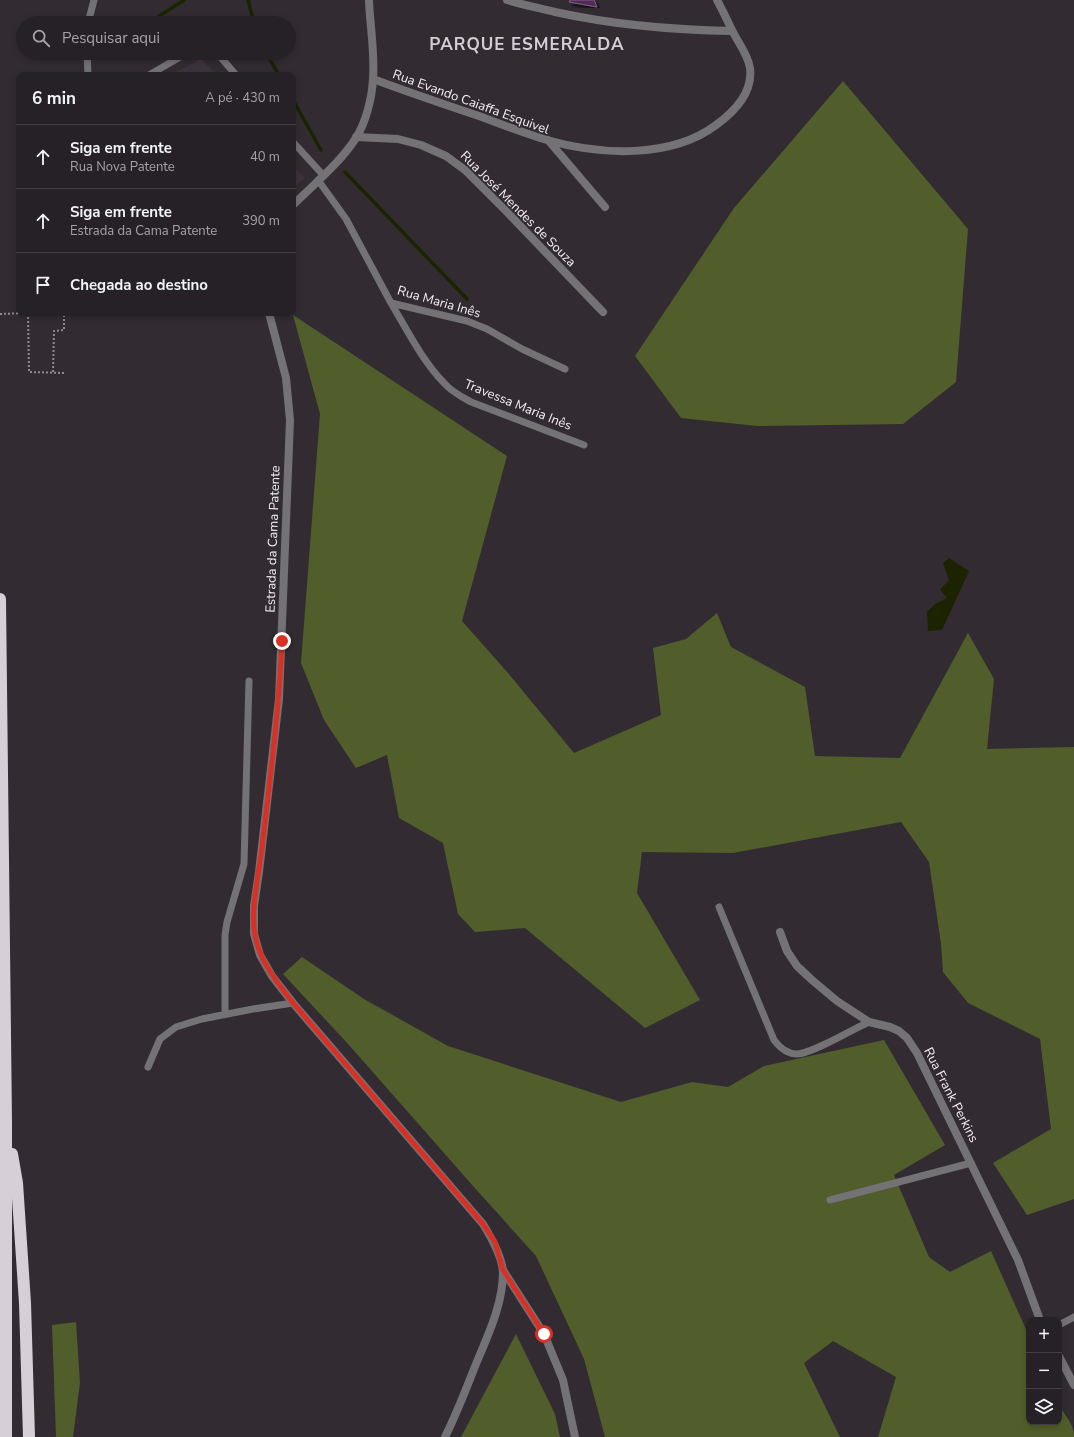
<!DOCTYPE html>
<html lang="pt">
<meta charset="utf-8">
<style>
body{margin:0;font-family:"Nunito Sans",sans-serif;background:#322e32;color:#f1f3f6}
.controls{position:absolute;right:12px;bottom:12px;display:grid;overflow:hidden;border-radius:8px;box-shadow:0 2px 6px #0003}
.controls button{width:36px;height:36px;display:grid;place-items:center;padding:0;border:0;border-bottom:1px solid #423e43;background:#262126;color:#f1f3f6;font:20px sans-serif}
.stop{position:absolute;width:12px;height:12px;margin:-9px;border:3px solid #d93025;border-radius:50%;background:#fff}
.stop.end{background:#d93025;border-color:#fff;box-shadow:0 1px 4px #0008}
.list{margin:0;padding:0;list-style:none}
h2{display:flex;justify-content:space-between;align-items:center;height:52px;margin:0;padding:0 16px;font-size:17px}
h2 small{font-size:13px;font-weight:400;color:#a4a3a7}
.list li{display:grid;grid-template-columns:26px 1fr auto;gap:12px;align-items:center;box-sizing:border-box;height:64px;padding:0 16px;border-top:1px solid #423e43}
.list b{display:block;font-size:15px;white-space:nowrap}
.list p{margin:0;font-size:13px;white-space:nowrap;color:#a4a3a7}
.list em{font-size:13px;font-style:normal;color:#a4a3a7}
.icon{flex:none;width:22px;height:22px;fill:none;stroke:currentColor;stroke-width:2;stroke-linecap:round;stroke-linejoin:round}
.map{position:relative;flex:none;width:1074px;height:1437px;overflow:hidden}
.search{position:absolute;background:#262126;box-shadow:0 2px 6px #0003;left:16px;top:16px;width:280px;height:44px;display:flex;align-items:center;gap:10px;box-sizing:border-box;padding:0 14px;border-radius:22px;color:#a4a3a7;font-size:15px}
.panel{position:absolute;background:#262126;box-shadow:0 2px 6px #0003;left:16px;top:72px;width:280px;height:244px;border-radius:8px}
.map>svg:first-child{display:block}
.built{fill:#3d333e}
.green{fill:#515d2a}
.water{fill:#1b2300}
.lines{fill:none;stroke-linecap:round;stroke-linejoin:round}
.stream{stroke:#1b2300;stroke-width:3.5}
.building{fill:#58265c;stroke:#706870;filter:url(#shadow)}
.path{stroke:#8f8a8f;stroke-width:2;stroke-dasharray:2 2;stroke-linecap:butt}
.service{stroke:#757275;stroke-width:7}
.minor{stroke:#757275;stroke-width:8}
.tertiary{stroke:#757275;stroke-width:8}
.motorway{stroke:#d7cfd8;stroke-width:12}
.route{stroke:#d93025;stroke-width:5}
.labels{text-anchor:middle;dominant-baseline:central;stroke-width:3;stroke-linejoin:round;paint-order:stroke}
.street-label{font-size:13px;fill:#f3eff3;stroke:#322c32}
.district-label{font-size:17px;font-weight:bold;letter-spacing:1px;fill:#d6ced7;stroke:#322c32}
</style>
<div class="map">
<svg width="1074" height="1437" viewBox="0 0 1074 1437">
<defs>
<filter id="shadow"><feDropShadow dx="3.5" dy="3.5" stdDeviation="1" flood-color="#0009"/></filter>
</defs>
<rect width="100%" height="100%" fill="#322c32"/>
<path class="built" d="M201,59L217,75H171Z
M293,164L304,178L293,188Z"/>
<path class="green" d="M843,81L968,229L956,382L903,424L757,426L681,418L635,356L734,208Z
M293,315L507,456L462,621L508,673L574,753L661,715L653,648L686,639L717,613L731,647L805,687L815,756L900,758L968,633L994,679L987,749L1074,747V1199L1027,1215L993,1163L1051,1129L1040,1039L968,1003L943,972L941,944L929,862L901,822L733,853L642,852L637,893L700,1000L645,1028L525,928L475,932L458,914L443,843L399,818L387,755L356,768L324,720L301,663L320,414Z
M302,957L364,999L448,1046L621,1102L692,1082L728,1087L764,1066L884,1040L945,1145L894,1175L929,1257L950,1272L991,1251L1029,1336V1422H1059V1404C1065,1417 1074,1423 1074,1437H878L896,1377L833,1341L804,1363L840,1437H605L584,1359L536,1256L473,1186L349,1045L283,974Z
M76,1322L80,1383L73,1437H56L52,1325Z
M516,1334L555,1414L560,1437H461Z"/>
<path class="water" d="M949,558L969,571L942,630L928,631L927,612L935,604L947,598L940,590L949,580L943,563Z"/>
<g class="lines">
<path class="stream" d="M248,0L254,23
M149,23L184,0
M266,53L279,75
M293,100L321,150
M345,172L467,299"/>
</g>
<path class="building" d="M570,0H594L597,7L569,2Z"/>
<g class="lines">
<path class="path" d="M0,314L28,313L29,372L64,373
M53,372L54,331L64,330V313"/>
<path class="service" d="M88,23L94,0
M87,53L88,75
M217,53L236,75
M149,75L187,53
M293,142L323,175
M318,180L346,219L391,303L467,321L487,329L522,349L565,369
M391,303C407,330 423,362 445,384C452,392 462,397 471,402L584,445
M719,907L774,1040C780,1048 787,1054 797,1054C812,1054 853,1029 869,1022
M225,1014V935L227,922L244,864L249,681
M148,1067L160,1039L176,1027L202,1019L253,1009L293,1003
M830,1200L971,1163
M1059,1325L1074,1317"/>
<path class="minor" d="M507,0C523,5 539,8 555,12C614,25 672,30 732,31
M373,79C408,92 443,104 479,116C501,124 524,133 547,140C599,155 671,159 716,125C734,112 753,92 750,68C748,55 739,44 733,32C728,22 723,11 717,0
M356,137L398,139L421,145L446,156L465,170L506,211L603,312
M548,140L605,207
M780,932L787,951L797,966L812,980L837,1001L869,1022L890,1027L899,1031L907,1038L917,1053L1018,1260L1040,1320
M503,1270L544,1334L563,1380L575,1437
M1059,1356L1074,1385"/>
<path class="tertiary" d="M293,205C314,184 340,163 356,138C366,122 372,98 373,79C375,53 370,26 369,0
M269,313L286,378L290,420L279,699L259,872L254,906V934L260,955L272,976L293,1003L483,1224C491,1237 502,1256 503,1272C503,1304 488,1335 476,1364C466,1389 457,1413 445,1437"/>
<path class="motorway" d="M0,599L6,1122V1437
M12,1154L17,1183L25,1303L29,1437"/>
</g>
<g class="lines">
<path class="route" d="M282,641C279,710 270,779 262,847C259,873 250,911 255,935C260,962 277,982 293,1003L483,1224L495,1242L503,1270L544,1334"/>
</g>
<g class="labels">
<g class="street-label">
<text transform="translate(471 102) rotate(20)">Rua Evando Caiaffa Esquivel</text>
<text transform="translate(518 209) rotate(45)">Rua José Mendes de Souza</text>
<text transform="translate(439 302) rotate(16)">Rua Maria Inês</text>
<text transform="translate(518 405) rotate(22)">Travessa Maria Inês</text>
<text transform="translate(273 539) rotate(-88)">Estrada da Cama Patente</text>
<text transform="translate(951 1095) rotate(63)">Rua Frank Perkins</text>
</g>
<g class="district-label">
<text x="527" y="44">PARQUE ESMERALDA</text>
</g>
</g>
</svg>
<div class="controls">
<button>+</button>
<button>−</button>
<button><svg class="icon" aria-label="layers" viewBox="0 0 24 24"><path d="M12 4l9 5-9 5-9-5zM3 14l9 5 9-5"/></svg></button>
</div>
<div class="stop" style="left:544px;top:1334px"></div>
<div class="stop end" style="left:282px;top:641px"></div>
<div class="search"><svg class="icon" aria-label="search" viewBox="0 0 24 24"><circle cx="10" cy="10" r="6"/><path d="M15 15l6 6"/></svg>Pesquisar aqui</div>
<section class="panel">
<h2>6 min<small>A pé · 430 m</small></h2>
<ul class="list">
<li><svg class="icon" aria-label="ahead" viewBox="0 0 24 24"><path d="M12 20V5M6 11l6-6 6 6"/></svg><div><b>Siga em frente</b><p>Rua Nova Patente</p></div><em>40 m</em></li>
<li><svg class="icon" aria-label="ahead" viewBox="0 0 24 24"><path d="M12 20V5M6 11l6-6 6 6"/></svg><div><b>Siga em frente</b><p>Estrada da Cama Patente</p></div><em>390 m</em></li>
<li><svg class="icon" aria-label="arrive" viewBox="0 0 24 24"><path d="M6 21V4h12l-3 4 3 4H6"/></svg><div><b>Chegada ao destino</b></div></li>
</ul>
</section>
</div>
